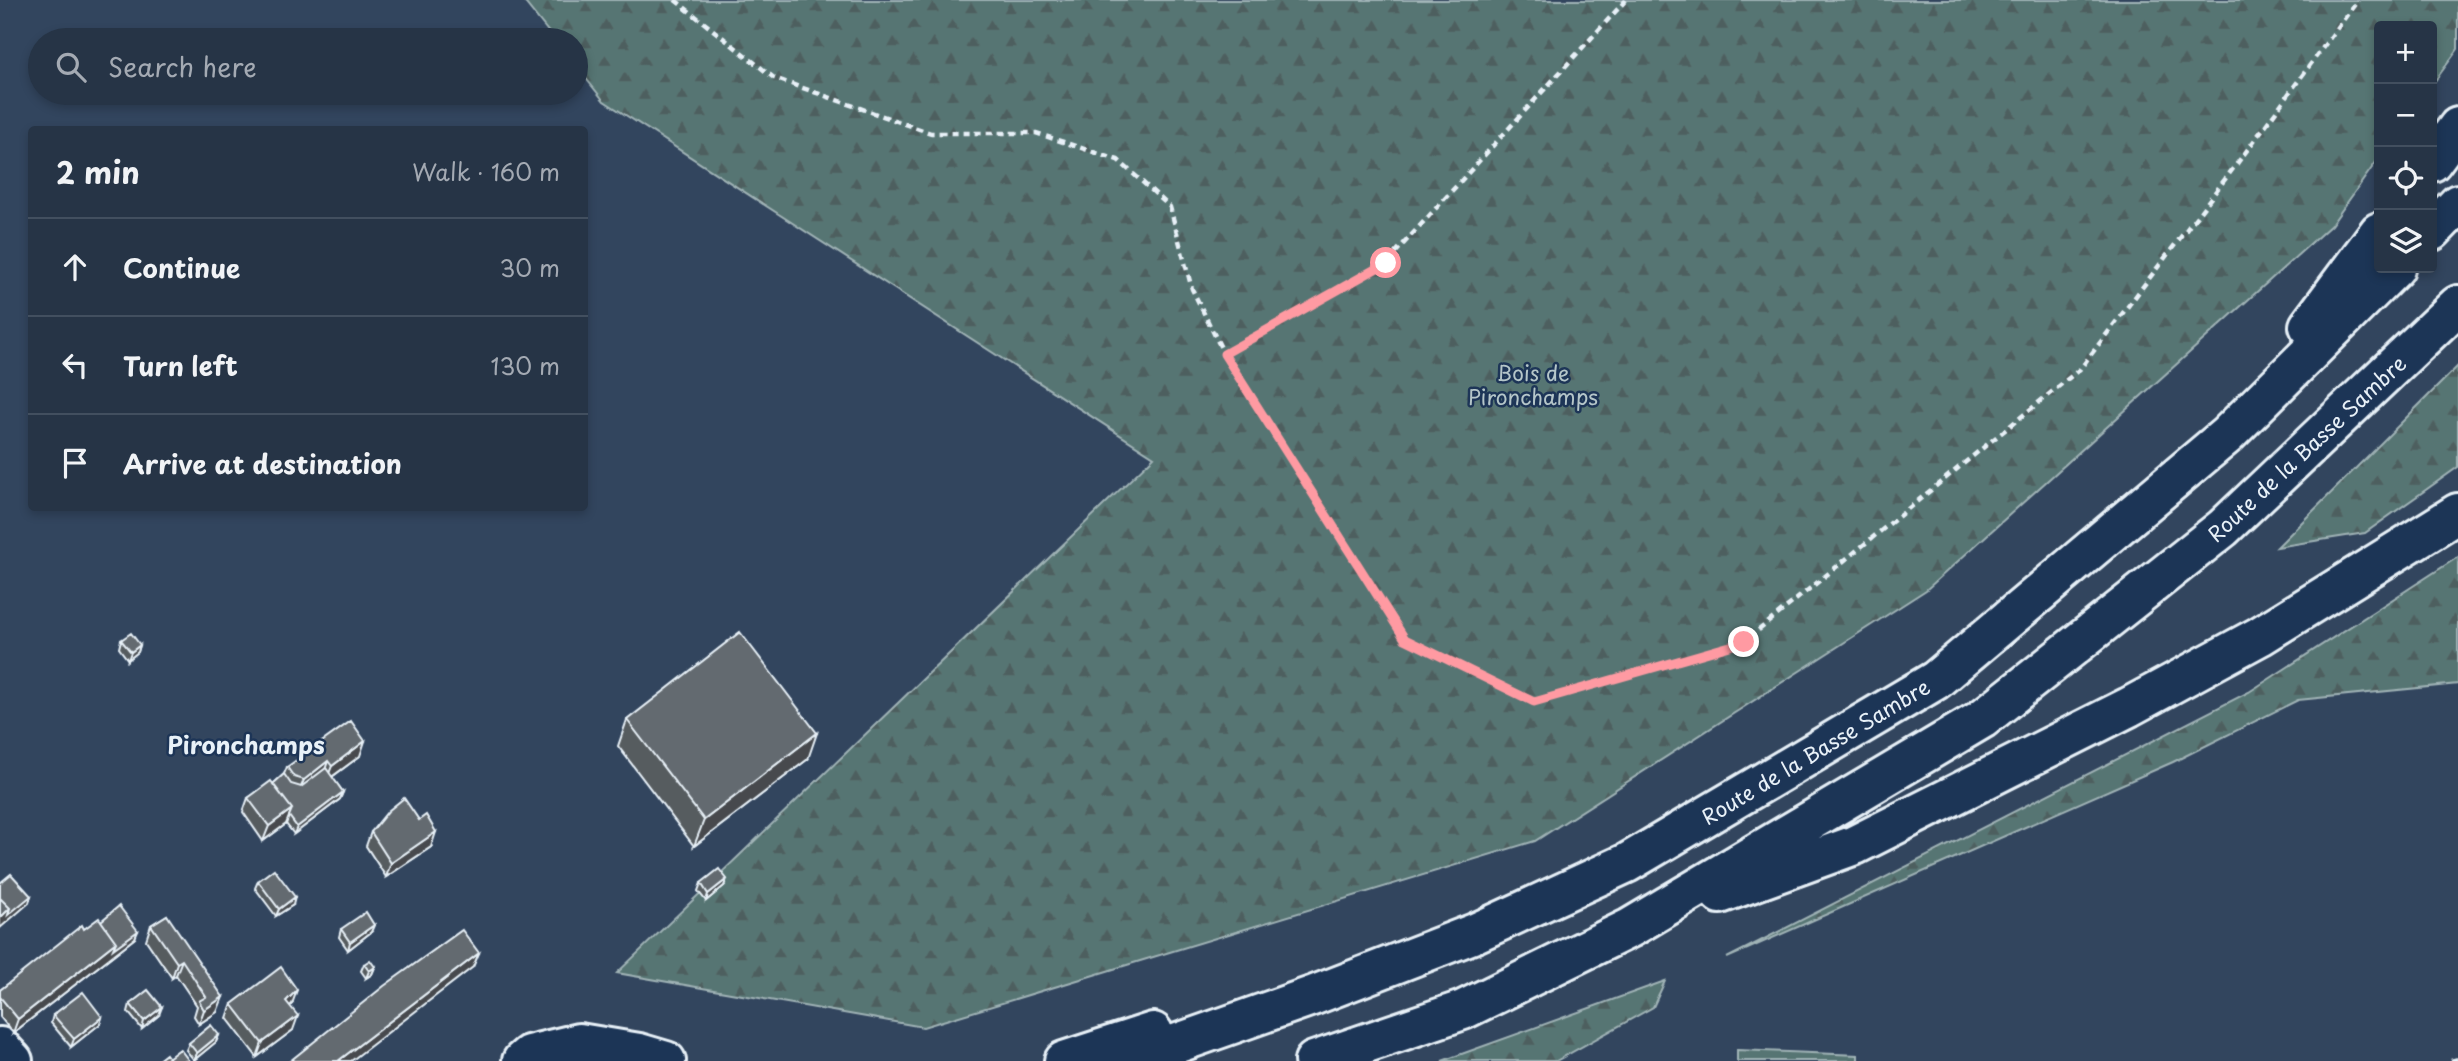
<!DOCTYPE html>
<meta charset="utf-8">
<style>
body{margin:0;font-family:"Playpen Sans",sans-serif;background:#2e3c4d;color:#f1f3f6}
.controls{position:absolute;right:21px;top:21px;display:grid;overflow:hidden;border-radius:7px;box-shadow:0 4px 10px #0003}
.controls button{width:63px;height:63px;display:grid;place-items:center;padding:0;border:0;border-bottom:2px solid #424f5f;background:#263446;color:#f1f3f6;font:35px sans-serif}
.stop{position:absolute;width:21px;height:21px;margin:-16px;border:5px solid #ff9aa2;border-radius:50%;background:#fff}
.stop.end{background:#ff9aa2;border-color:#fff;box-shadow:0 2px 7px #0008}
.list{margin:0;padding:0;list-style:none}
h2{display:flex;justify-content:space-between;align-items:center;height:91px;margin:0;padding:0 28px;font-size:30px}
h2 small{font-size:23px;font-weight:400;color:#a4aab3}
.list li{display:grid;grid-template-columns:46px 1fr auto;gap:21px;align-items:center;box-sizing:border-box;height:98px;padding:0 28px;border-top:2px solid #424f5f}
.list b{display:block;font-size:26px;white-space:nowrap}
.list em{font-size:23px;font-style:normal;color:#a4aab3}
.icon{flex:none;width:38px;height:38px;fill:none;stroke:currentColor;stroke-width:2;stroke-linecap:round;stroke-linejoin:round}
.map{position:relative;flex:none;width:2458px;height:1061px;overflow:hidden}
.search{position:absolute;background:#263446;box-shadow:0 4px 10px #0003;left:28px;top:28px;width:560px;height:77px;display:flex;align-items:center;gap:18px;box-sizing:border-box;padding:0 24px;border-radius:38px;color:#a4aab3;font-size:26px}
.panel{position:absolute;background:#263446;box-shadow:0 4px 10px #0003;left:28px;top:126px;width:560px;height:385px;border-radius:7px}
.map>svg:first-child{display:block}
.grass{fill:#577573;stroke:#a0b3b6;stroke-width:2}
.forest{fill:url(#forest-firs);stroke:#a0b3b6;stroke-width:2}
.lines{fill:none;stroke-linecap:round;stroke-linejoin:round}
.tertiary-casing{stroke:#e8f1f8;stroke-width:44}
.trunk-casing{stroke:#e8f1f8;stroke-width:44}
.path{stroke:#e8f1f8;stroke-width:4.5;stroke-dasharray:7 5;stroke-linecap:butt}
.tertiary{stroke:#1d3557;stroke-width:38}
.trunk{stroke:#1d3557;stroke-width:38}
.wall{fill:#565b5f;stroke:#e8f1f8;stroke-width:2}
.shaded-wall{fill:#464a4e;stroke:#e8f1f8;stroke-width:2}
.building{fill:#646a6f;stroke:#e8f1f8;stroke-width:2}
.route{stroke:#ff9aa2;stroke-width:9}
.labels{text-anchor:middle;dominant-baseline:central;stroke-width:5;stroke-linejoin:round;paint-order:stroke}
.park-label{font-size:21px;fill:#b5c6c9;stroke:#1d3557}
.street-label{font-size:21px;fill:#e8f1f8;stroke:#1d3557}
.quarter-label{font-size:24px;font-weight:bold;fill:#e8f1f8;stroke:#1d3557}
</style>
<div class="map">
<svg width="2458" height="1061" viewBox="0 0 2458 1061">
<defs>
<pattern id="forest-firs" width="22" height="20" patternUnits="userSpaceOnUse" patternTransform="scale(1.75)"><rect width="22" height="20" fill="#577573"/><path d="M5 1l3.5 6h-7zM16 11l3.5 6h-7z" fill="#4e5e5e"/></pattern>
</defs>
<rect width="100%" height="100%" fill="#32455e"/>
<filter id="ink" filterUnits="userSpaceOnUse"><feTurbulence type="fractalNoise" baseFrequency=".0143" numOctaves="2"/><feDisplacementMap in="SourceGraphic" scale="14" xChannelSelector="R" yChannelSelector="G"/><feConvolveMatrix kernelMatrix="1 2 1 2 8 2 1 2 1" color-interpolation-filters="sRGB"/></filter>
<g filter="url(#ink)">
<path class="grass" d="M1737,1050L1858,1055V1061H1737Z"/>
<path class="forest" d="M523,0H2458V49L2432,85V26H2379V158L2331,225L1926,590L1535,841L923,1027L617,973L1154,457L604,101L576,66V40H555Z
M2458,366V467L2365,533L2277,547Z
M2458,557V684L2298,700L2173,762L1727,958L2249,692Z
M1665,981L1653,1007L1556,1061H1442Z"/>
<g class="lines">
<defs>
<path id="tertiary" d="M0,1047L13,1061"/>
<path id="trunk" d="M2432,162L2458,127
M2432,231L2458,204
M2309,326L2379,232
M1720,894L1855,845L2129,707L2260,636L2458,513
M522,1061L529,1055L579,1043L639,1053L666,1061
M1064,1061L1153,1032
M1127,1061L1312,996L1475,933L1627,863L1936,680L2227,435L2395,268
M1314,1061L1463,1010L1630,928L1982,719L2223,528L2458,305"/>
</defs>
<use href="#tertiary" class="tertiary-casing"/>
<use href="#trunk" class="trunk-casing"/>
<path class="path" d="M675,0L774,78L931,133H1036L1118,160L1170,207L1192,289L1224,354
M1626,0L1386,263L1224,354L1405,639L1534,702L1744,642L2080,369L2245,153L2358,0
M2451,1061L2458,1059"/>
<use href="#tertiary" class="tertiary"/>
<use href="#trunk" class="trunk"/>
</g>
<path class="wall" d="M121,640L140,645L138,652L128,660L119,648Z
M627,720L808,759L694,846L618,746Z
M360,756L332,777L343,792L340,799L294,834L286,824L263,841L243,812L248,798L273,784L284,774L287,767Z
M371,832L431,847L386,877L366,846Z
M258,881L293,905L276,916L255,888Z
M701,883L724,886L706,901L698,891Z
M167,915L217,1012L199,1024L194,1016L197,1006L176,975L172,978L146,940L151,925Z
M101,921L135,938L13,1033L0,1017V990L84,929Z
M341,929L371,932L348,950L339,937Z
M364,964L375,967L372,974L366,978L361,971Z
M130,1004L159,1015L142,1029L128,1012Z
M232,1004H292L290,1006L293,1030L257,1057L227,1018Z
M53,1015L102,1017L100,1024L71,1047L51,1023Z
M219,1035L216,1042L194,1060L186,1050L189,1043Z"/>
<path class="shaded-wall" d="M140,645L138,652L128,660L131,652Z
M817,733L808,759L694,846L704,820Z
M365,741L360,756L326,781L332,766Z
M328,761L323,776L298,794L304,780Z
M343,792L340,799L294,834L297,827Z
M292,809L286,824L263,841L269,826Z
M436,832L431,847L386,877L391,863Z
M727,879L724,886L706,901L708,894Z
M31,896L29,903L0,928V918L10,908Z
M295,897L293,905L276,916L279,909Z
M374,925L371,932L348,950L350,942Z
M138,931L135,938L13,1033L18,1019L116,942Z
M479,953L473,967L351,1061H338Z
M182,960L176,975L172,978L177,963Z
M375,967L372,974L366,978L369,971Z
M297,990L292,1004L281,1015L286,1001Z
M223,997L217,1012L199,1024L204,1010Z
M162,1007L159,1015L142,1029L144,1021Z
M298,1016L293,1030L257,1057L262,1043Z
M102,1017L100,1024L71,1047L74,1039Z
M219,1035L216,1042L194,1060L197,1053Z"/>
<path class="building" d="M740,632L817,733L704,820L627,720Z
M131,633L140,645L131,652L121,640Z
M351,721L365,741L332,766L328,761L304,780L294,777L287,767Z
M326,768L343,792L297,827L289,816L292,809L273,784L284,774L291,784L301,787Z
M271,781L292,809L269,826L248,798Z
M404,798L419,820L426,815L436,832L391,863L371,832L388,811Z
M274,869L295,897L279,909L258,881Z
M719,869L727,879L708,894L701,883Z
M11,874L31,896L8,915L10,908L0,898V883Z
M0,898L10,908L0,918Z
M119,906L138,931L113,949L116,942L101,921Z
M366,912L374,925L350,942L341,929Z
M167,915L223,997L204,1010L199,1001L206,997L182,960L177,963L151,925Z
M99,918L116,942L18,1019L0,997V990L82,925L84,929Z
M462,930L479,953L338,1061H290L384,986Z
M370,960L375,967L369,971L364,964Z
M281,967L297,990L286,1001L298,1016L262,1043L232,1004Z
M148,990L162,1007L144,1021L130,1004Z
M83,992L102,1017L74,1039L53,1015Z
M211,1025L219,1035L197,1053L189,1043Z
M180,1049L189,1061H171L168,1058Z
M166,1054L171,1061H157Z"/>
</g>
<g class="lines" filter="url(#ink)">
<path class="route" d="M1386,263L1224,354L1405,639L1534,702L1744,642"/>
</g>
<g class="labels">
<g class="park-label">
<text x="1533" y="372">Bois de<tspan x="1533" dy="24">Pironchamps</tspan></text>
</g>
<g class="street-label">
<text transform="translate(2306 448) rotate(-43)">Route de la Basse Sambre</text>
<text transform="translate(1815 751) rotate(-31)">Route de la Basse Sambre</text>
</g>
<g class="quarter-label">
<text x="246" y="744">Pironchamps</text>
</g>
</g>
</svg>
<div class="controls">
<button>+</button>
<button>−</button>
<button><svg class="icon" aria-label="locate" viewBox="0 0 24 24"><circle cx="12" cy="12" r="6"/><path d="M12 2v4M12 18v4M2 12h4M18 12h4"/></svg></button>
<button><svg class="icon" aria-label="layers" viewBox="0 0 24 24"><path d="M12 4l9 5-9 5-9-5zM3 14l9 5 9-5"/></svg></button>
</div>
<div class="stop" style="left:1386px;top:263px"></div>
<div class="stop end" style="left:1744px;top:642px"></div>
<div class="search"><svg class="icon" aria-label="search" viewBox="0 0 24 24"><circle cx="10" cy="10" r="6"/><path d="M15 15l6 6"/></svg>Search here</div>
<section class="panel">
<h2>2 min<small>Walk · 160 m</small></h2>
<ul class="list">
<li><svg class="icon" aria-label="ahead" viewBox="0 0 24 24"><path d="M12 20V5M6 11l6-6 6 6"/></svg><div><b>Continue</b></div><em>30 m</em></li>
<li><svg class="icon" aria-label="left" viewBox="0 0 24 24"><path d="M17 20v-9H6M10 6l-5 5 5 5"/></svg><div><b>Turn left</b></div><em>130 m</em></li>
<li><svg class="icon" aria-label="arrive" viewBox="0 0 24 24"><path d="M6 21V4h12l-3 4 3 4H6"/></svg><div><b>Arrive at destination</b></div></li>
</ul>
</section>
</div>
